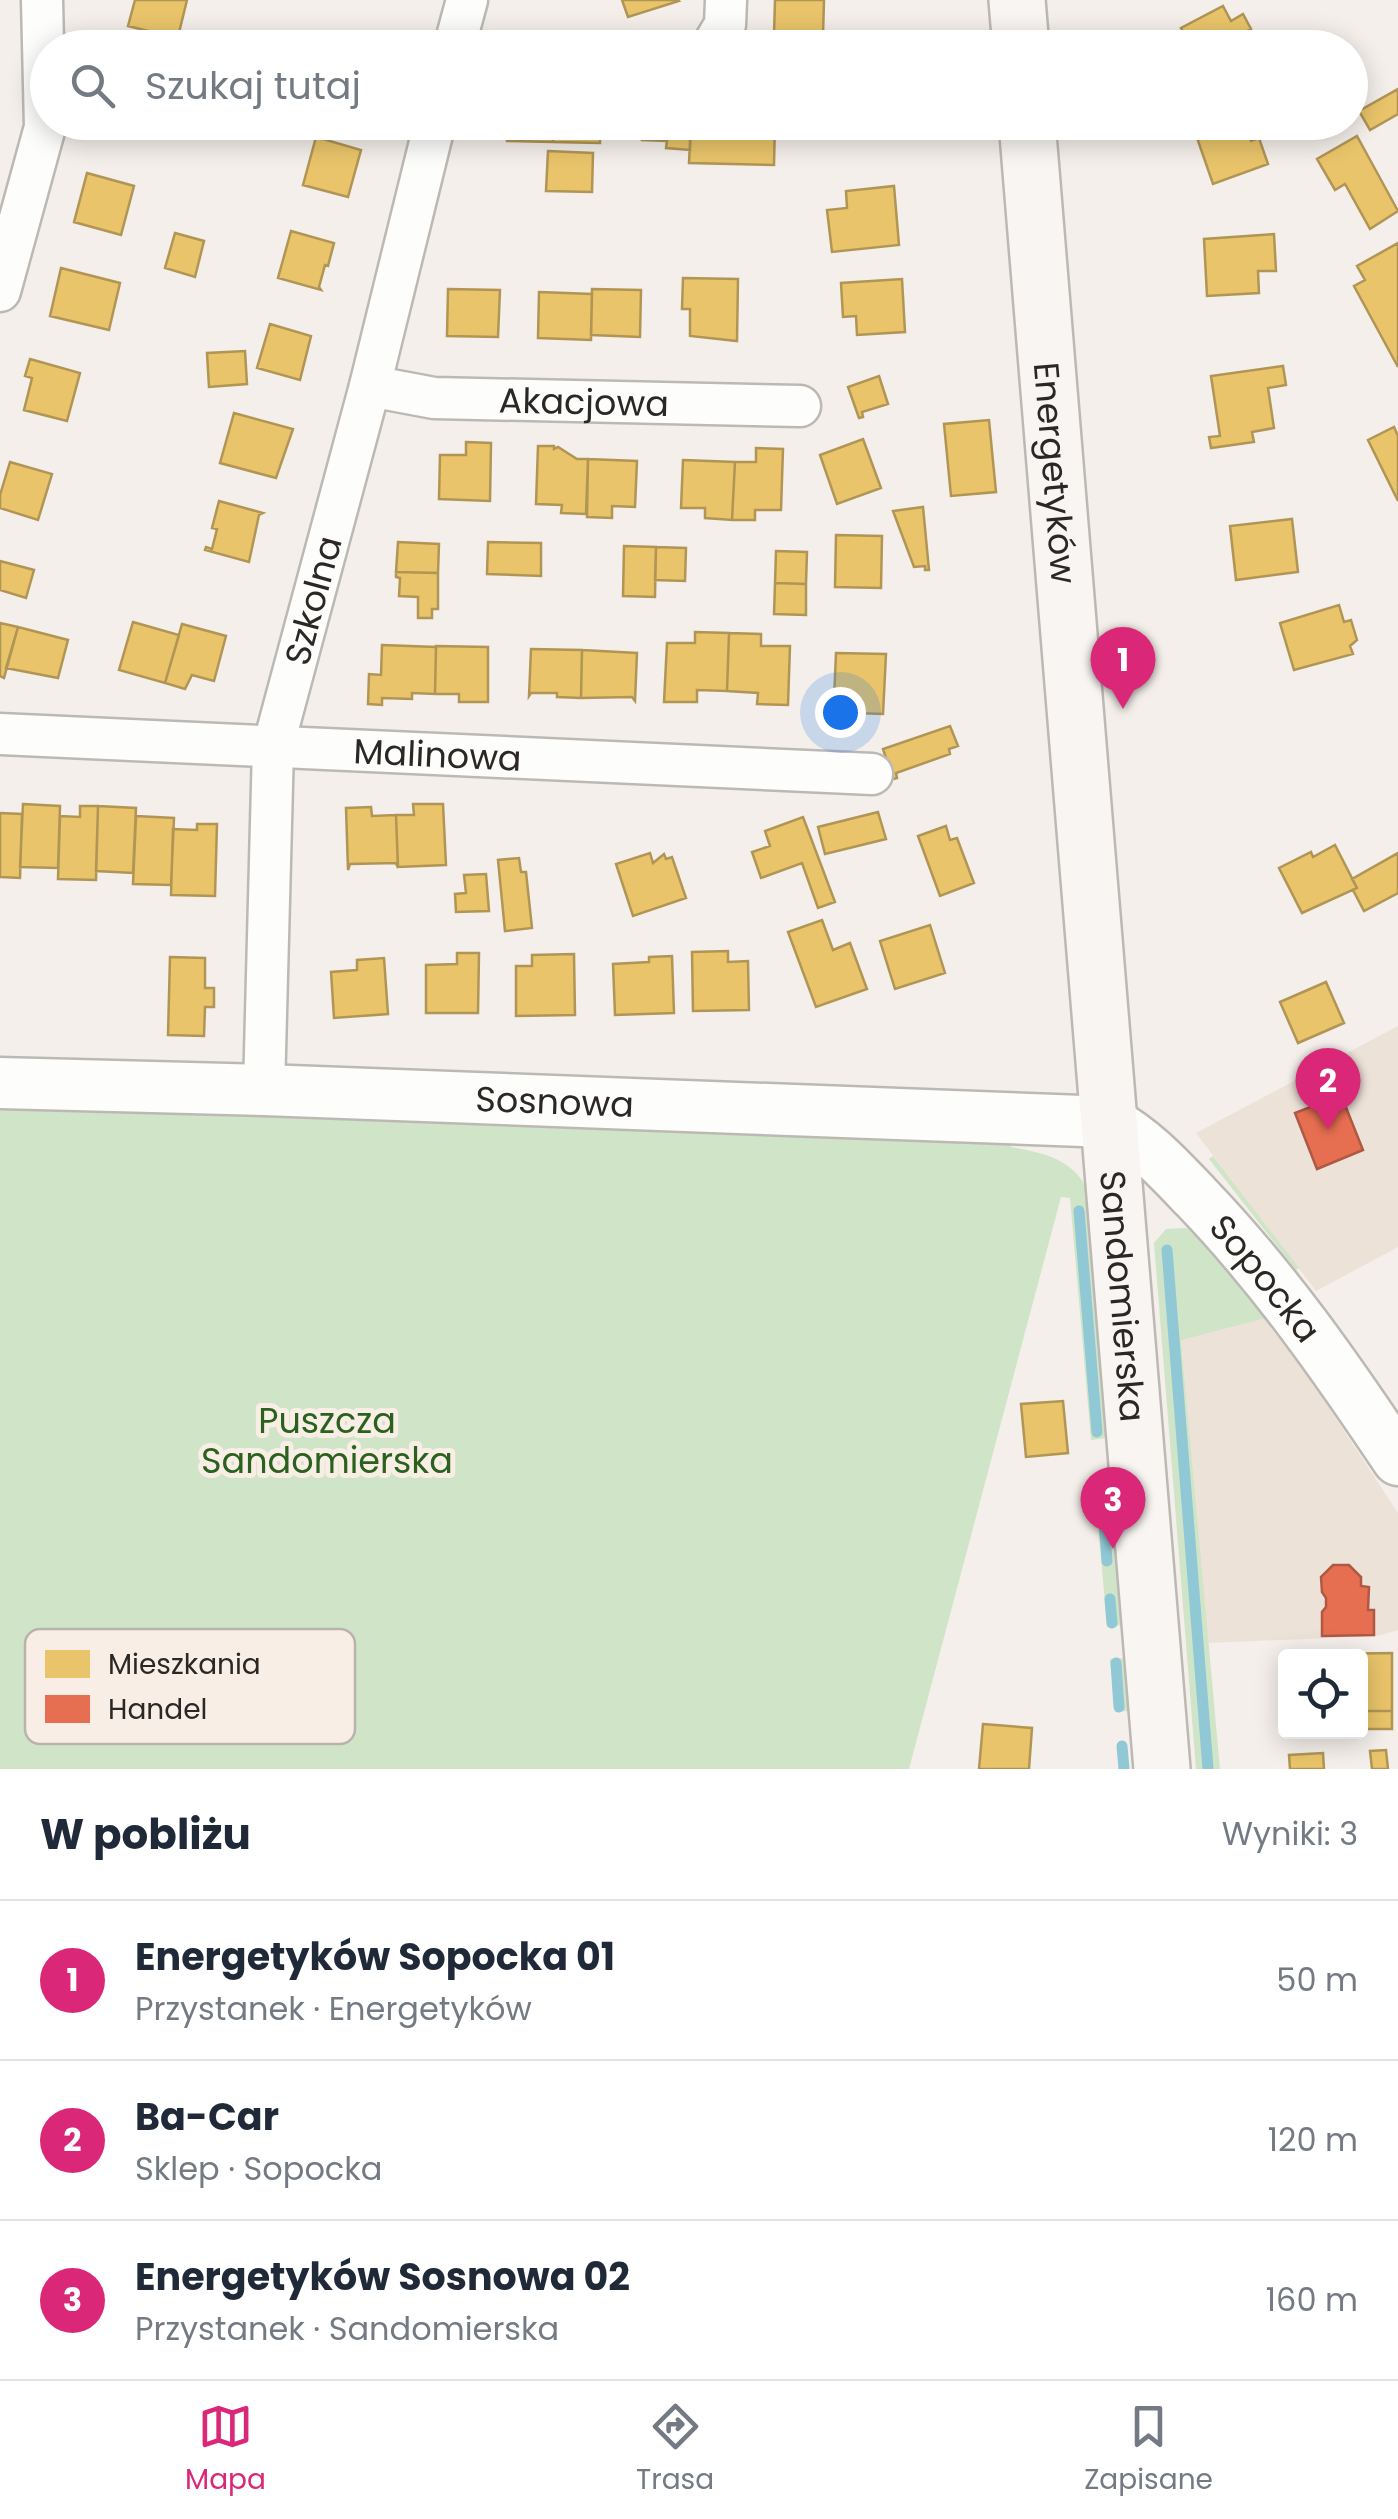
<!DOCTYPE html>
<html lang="pl">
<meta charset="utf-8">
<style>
body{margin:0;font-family:Poppins,sans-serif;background:#f6f6f7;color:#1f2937}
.controls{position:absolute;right:30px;bottom:30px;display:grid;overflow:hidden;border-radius:10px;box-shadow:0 5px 25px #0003}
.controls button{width:90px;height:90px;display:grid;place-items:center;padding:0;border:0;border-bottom:2px solid #e0e1e3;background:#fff;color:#1f2937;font:50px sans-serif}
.you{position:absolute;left:840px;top:712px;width:35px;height:35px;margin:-25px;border:8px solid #fff;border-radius:50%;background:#1a73e8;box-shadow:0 0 0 15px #1a73e833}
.badge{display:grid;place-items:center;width:65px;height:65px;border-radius:50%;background:#db2777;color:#fff;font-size:32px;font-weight:700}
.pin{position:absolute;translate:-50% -82px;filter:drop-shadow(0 2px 5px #0008)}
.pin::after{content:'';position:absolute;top:52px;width:35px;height:30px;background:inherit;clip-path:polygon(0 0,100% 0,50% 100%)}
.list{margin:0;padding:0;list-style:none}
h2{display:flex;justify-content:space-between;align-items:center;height:130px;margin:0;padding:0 40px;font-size:42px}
h2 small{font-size:32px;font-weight:400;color:#747a83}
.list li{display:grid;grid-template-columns:65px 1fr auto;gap:30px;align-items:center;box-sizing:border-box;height:160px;padding:0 40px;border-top:2px solid #e0e1e3}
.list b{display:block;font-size:38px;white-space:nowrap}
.list p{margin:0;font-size:32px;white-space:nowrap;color:#747a83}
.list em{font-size:32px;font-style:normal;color:#747a83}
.icon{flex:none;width:55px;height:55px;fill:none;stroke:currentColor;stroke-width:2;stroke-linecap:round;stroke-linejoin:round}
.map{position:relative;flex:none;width:1398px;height:1769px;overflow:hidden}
.search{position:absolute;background:#fff;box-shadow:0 5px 25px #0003;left:30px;right:30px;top:30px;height:110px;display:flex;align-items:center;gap:25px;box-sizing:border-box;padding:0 35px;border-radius:55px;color:#747a83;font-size:38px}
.sheet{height:610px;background:#fff}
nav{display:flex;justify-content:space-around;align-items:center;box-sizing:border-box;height:140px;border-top:2px solid #e0e1e3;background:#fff;font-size:28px;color:#747a83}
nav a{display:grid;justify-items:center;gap:5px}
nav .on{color:#db2777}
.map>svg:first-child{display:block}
.built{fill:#ede2d8}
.green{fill:#d0e4c7}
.homes{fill:#e9c46a;stroke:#b09555;stroke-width:2.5}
.shops{fill:#e76f51;stroke:#af5944;stroke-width:2.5}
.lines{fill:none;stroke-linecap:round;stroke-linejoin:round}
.stream{stroke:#90c8d5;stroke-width:11}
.minor-casing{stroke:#bcb9b5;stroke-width:45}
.tertiary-casing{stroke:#bcb9b5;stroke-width:55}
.secondary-casing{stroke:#bcb9b5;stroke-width:60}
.minor{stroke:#fdfdfc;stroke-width:40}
.tertiary{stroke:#fdfdfc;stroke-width:50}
.secondary{stroke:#f8f5f2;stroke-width:55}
.labels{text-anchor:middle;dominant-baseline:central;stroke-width:10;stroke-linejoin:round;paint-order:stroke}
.street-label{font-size:35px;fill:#2b2724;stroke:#f8eee6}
.park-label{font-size:35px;fill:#29611d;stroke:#f8eee6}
.key{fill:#f8eee6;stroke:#bab2ac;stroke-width:2.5}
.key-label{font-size:28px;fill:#2b2724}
</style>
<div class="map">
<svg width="1398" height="1769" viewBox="0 0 1398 1769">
<rect width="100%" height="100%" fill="#f4efea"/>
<path class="built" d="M1398,1026V1247L1316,1291L1196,1133Z
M1266,1318L1309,1377L1398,1513V1630L1378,1636L1208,1643L1181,1339Z"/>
<path class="green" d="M0,1104L1010,1134L1011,1147C1043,1153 1068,1157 1086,1186L1107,1438L1091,1440L1070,1198L1061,1197L909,1769H0Z
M1213,1156L1299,1268L1296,1270L1209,1159Z
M1186,1228L1201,1232L1278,1328L1276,1333L1266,1318L1181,1340L1220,1769H1196L1154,1243L1166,1229Z
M1111,1486L1122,1625L1107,1627L1095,1488Z
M1125,1658L1130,1711L1115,1712L1110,1659Z"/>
<path class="homes" d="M135,0H187L176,45L150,39L152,32L128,26Z
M622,0H678L679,1L628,17Z
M775,0H824L823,36L774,34Z
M1223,6L1231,21L1243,14L1251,29L1238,36L1245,48H1192L1181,28Z
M1398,89V114L1370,130L1359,111Z
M105,122H151L148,135Z
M507,122H553V142L507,141Z
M553,122H600V143L553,142Z
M643,122H691L690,150L666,148L667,141L642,140Z
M691,122H775L774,165L689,163Z
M1231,122H1244L1251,141L1259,138L1268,164L1213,184L1196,135Z
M1357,136L1398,211L1370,229L1345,184L1335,190L1317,159Z
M316,137L361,150L348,197L303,185Z
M548,151L593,153L592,192L546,191Z
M87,173L134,186L121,235L74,222Z
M894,186L899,245L832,252L827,210L847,208L846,191Z
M291,231L334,243L328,266L325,265L319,287L321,290L278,278Z
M175,233L204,241L195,277L165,268Z
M1274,234L1276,271H1258L1259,293L1207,296L1204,239Z
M1398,243V367L1354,286L1365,280L1357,266Z
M61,268L120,283L109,330L50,316Z
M683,278L738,279L737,341L690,336V309H682Z
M902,279L905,332L857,335L856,316L843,317L841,283Z
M448,289L500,290L498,337L447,336Z
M592,289L641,290L640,337L591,335Z
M539,292L592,294L591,340L538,338Z
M270,324L311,336L300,380L257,368Z
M245,351L247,384L209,387L207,353Z
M30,359L80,373L67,421L24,410L32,378L25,376Z
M1283,366L1286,385L1268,388L1274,428L1252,432L1254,442L1211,448L1209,437L1220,436L1211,376Z
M879,376L888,404L862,412L863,417L859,418L848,387Z
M234,413L293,429L276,478L220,463Z
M989,420L996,492L951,496L944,424Z
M1394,427L1398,436V501L1368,440Z
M863,439L881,488L837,504L820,455Z
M466,442L491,443L490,501L439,499L440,455H466Z
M538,446H554V449L558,447L577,459H588L586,514L561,513L562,505L536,504Z
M756,448L783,449L781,510H755V520H732L735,462H756Z
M588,459L637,461L635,507L612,506V518L587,517Z
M683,460L735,462L732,520L705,518V508H681Z
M10,462L52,474L38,520L0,508V495Z
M219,501L263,513L259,515L249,562L205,550L206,547L212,549L217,529L212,528Z
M923,507L929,570H925V566L914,567L893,511Z
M1292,519L1298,572L1236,580L1230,526Z
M836,535L882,536L881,588L835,587Z
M398,542L439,544L438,573L396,572Z
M488,542L541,543V576L487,574Z
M624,546L656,547L655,597L623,596Z
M656,547L686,548L685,581L655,580Z
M776,551L807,552L806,584L775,583Z
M0,561L34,570L26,598L0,590Z
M396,572L438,573V609H432V618H418V597L399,596L400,578L396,577Z
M775,583L806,584V615L774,614Z
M1339,605L1344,622L1351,620L1357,640L1350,646L1353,654L1294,670L1280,623Z
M133,622L179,635L165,683L119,670Z
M0,623L18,627L4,678L0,676Z
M182,624L226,636L214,681L192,675L185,689L165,683Z
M18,627L68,640L58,678L6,668Z
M695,632L729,633L727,691L697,690V702H664L667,643H695Z
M729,633L761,634V646H790L788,705L757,704L758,693L727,691Z
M382,645L436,647L435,694L412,693V699L382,698V705L368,704L369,674L381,675Z
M436,646L488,647V702H459V694H435Z
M531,649L582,650L581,698L557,697V693H531L529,696Z
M582,650L637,653L635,701L632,697L581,698Z
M836,653L886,654L883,714L855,713L856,701L834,700Z
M950,726L958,746L949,749L950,754L896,773L897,778L893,779L883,749Z
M23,804L60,806L58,868L20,867Z
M413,804H443L446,865L398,867L396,815H414Z
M80,806H98L96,880L58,879L60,816L80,817Z
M98,806L136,808L133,873L96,871Z
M371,807L372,816L396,815L398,868L396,863L350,864L348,870L346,808Z
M878,812L886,839L825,854L818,827Z
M0,813L22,814L20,878L0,877Z
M136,816L174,818L171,885L133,884Z
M803,817L835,902L818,908L802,863L761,878L752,852L770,846L765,831Z
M197,824H217L215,896L171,895L173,829L197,830Z
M946,826L950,840L957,838L974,883L940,896L918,836Z
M1335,845L1357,888L1302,913L1279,868L1311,852L1313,857Z
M650,853L653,863L664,854L666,859L672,857L686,898L633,916L616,864Z
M1398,853V893L1364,911L1353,890L1357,888L1352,879Z
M519,858L521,872H526L532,928L505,931L498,860Z
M486,874L489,911L456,912L455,894L466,893L464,875Z
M822,920L833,950L850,943L867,989L816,1007L788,932Z
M930,925L945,973L895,989L880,941Z
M728,951V962L748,961L749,1010L693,1011L692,952Z
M457,953H479L478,1013H426V965L457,964Z
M574,954L575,1015L516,1016V966H532V955Z
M672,956L674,1013L615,1015L613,964L649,962V957Z
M170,957L205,958V988H214V1007H205L204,1036L168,1035Z
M384,958L388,1014L334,1018L331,972L357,970V960Z
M1326,982L1344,1023L1298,1043L1280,1002Z
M1063,1401L1068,1453L1026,1457L1021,1404Z
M1392,1653V1711H1360V1656H1328V1654Z
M1360,1711H1392V1729H1360Z
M983,1724L1032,1728L1029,1769H979Z
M1386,1750L1388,1769H1372L1370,1751Z
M1323,1753L1324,1769H1290L1289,1755Z"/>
<path class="shops" d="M1341,1095L1363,1150L1317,1169L1295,1113Z
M1333,1565H1349L1361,1577V1586L1369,1587L1368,1610H1374V1635L1322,1636V1612L1326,1607V1598L1322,1592L1321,1577Z"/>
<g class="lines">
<path class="stream" d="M1079,1211L1097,1432
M1167,1250L1208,1769
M1102,1494L1107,1561
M1110,1599L1112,1623
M1116,1663L1119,1707
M1122,1746L1124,1769"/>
<defs>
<g id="minor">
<path d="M454,48L467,0"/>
<path d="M711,48L725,25L726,0"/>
<path d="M0,291L45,127L42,0"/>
<path id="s1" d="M370,386L434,398L800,406"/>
<path id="s2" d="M0,734L872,774"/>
<path id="s3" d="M264,1090L273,747L370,386L435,122"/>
</g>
<g id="tertiary">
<path id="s4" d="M0,1083L264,1090L1109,1122C1144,1141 1169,1169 1196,1197C1273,1277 1336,1367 1398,1460"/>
</g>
<g id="secondary">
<path d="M1017,0L1021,48"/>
<path id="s5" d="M1027,122L1162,1769"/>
</g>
</defs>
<use href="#minor" class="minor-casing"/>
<use href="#tertiary" class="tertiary-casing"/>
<use href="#secondary" class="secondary-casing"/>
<use href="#minor" class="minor"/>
<use href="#tertiary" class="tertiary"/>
<use href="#secondary" class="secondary"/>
</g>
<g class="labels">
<g class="street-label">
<text stroke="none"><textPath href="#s1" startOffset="215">Akacjowa</textPath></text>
<text stroke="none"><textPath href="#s5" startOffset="352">Energetyków</textPath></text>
<text stroke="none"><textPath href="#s3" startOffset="495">Szkolna</textPath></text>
<text stroke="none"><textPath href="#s2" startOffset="438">Malinowa</textPath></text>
<text stroke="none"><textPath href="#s4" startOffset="555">Sosnowa</textPath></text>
<text stroke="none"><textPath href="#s4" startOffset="1332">Sopocka</textPath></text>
<text stroke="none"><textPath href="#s5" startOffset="1178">Sandomierska</textPath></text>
</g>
<g class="park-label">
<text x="327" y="1420">Puszcza<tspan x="327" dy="40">Sandomierska</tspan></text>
</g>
</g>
<rect x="25" y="1629" width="330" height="115" rx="15" class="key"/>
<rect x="45" y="1650" width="45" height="28" fill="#e9c46a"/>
<rect x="45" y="1695" width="45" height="28" fill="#e76f51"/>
<g class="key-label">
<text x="108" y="1674">Mieszkania</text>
<text x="108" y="1719">Handel</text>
</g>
</svg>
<div class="controls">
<button><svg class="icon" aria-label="locate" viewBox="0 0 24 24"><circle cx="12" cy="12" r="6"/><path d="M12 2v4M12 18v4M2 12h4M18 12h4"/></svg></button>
</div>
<div class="you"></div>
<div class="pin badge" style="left:1123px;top:709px">1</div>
<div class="pin badge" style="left:1328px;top:1130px">2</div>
<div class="pin badge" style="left:1113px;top:1549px">3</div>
<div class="search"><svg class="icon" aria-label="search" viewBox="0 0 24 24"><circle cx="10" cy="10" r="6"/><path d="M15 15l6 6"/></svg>Szukaj tutaj</div>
</div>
<section class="sheet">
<h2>W pobliżu<small>Wyniki: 3</small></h2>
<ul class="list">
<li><span class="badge">1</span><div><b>Energetyków Sopocka 01</b><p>Przystanek · Energetyków</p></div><em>50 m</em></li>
<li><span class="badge">2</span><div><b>Ba-Car</b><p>Sklep · Sopocka</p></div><em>120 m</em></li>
<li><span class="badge">3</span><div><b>Energetyków Sosnowa 02</b><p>Przystanek · Sandomierska</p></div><em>160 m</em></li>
</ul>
</section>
<nav>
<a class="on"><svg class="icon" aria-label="map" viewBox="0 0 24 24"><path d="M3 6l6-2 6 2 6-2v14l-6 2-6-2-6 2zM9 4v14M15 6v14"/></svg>Mapa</a>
<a><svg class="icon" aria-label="directions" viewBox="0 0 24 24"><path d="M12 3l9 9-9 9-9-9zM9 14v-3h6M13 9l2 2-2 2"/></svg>Trasa</a>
<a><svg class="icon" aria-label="saved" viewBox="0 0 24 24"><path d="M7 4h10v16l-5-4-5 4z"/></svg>Zapisane</a>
</nav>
